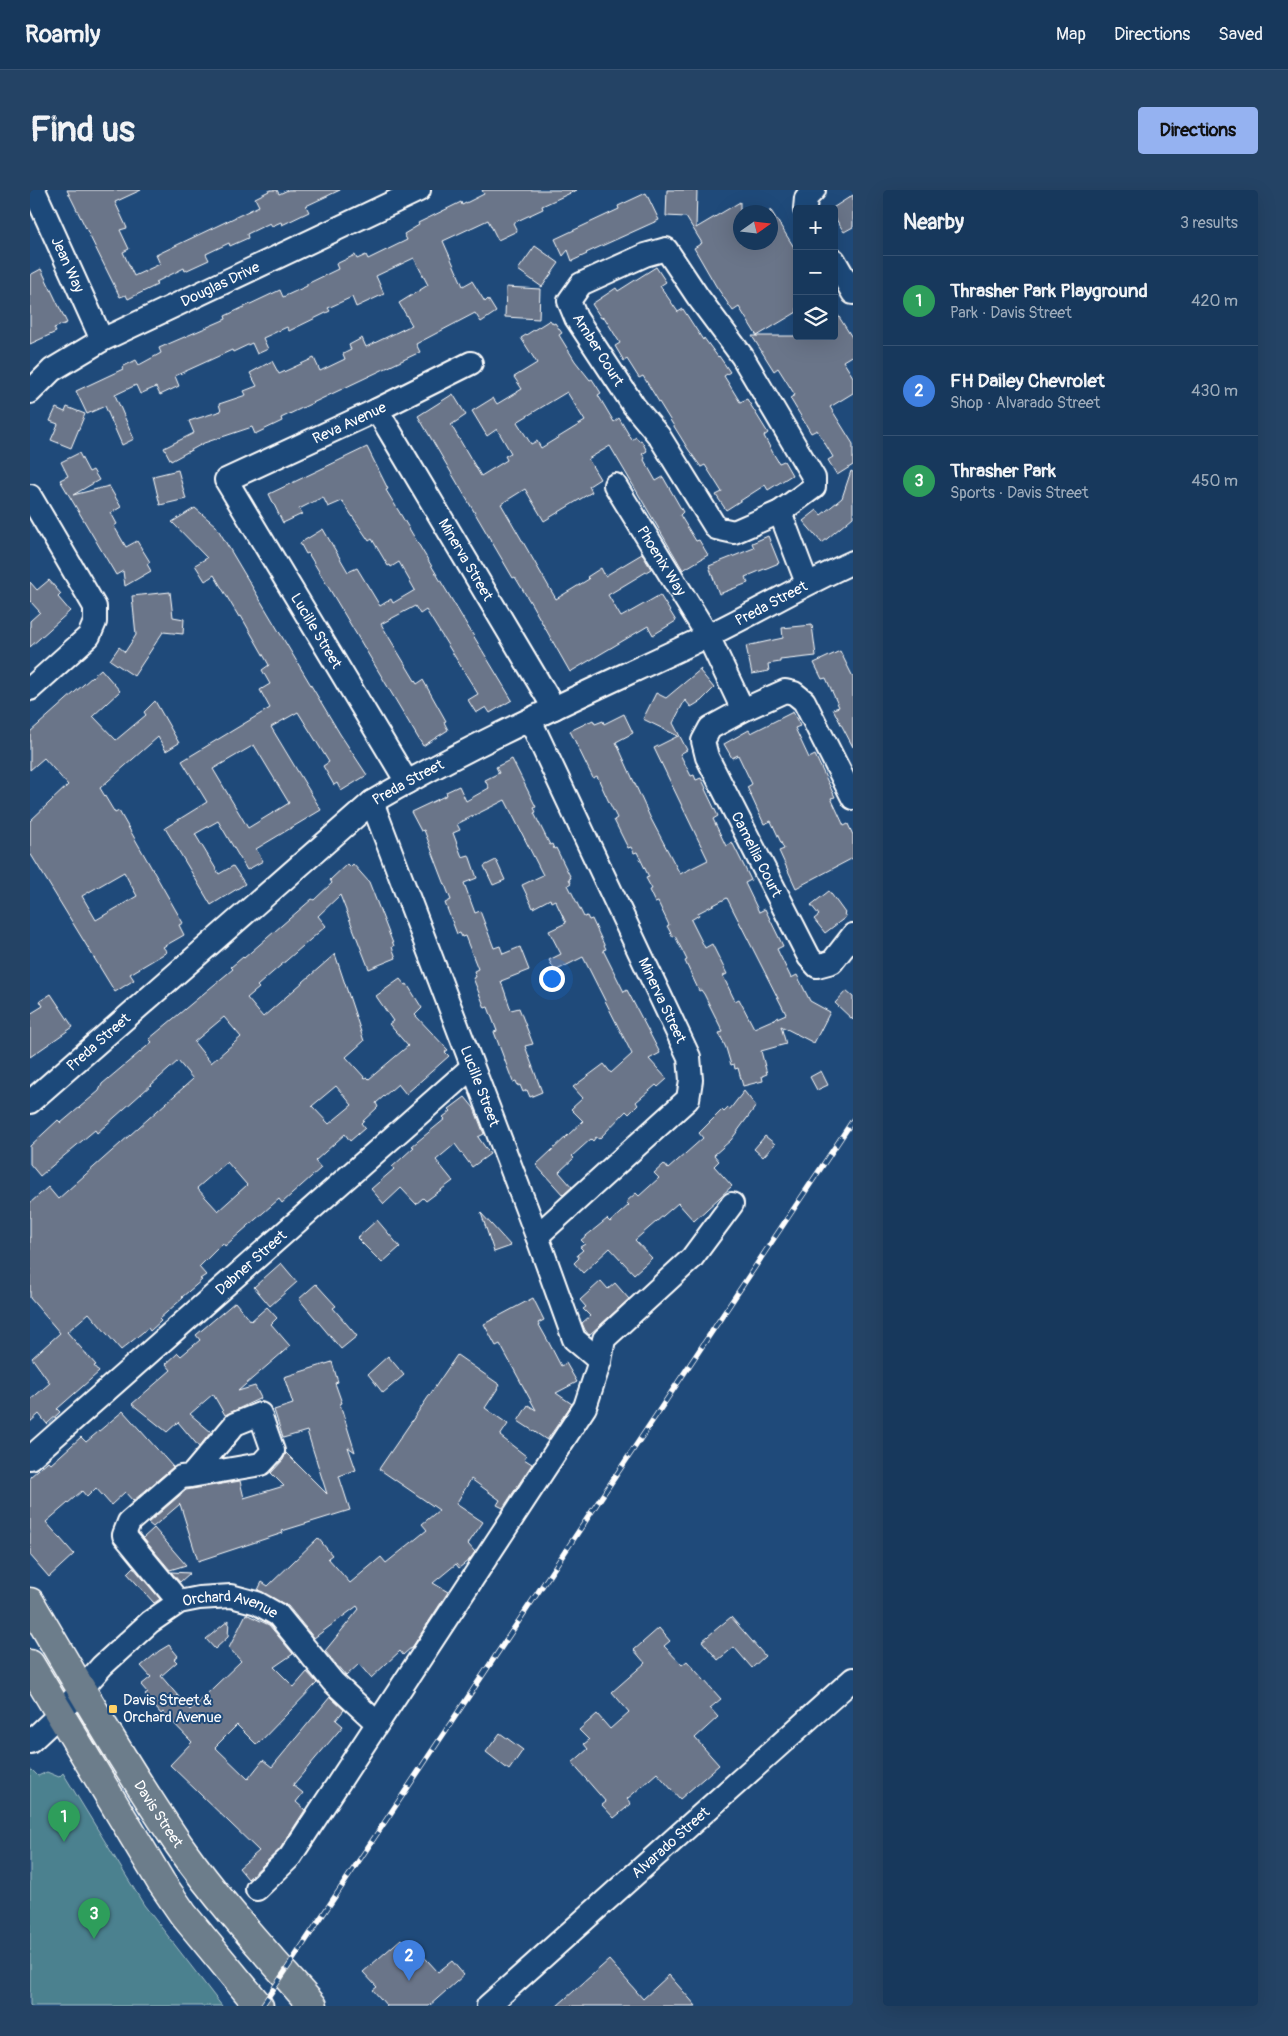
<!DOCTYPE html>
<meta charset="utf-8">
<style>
body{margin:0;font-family:Pangolin,sans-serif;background:#244365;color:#f1f3f6}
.controls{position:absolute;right:15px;top:15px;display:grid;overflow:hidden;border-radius:5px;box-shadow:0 5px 20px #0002}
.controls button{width:45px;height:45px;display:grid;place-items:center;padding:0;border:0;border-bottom:1px solid #365272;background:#17385c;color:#f1f3f6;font:25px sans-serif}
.compass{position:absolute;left:703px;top:15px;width:45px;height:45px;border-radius:50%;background:#17385c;box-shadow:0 5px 20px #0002;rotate:76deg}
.you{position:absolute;left:521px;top:788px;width:18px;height:18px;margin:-12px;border:4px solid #fff;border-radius:50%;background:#1a73e8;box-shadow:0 0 0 8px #1a73e833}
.badge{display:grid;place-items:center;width:32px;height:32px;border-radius:50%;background:#95b2f1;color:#fff;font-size:16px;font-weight:700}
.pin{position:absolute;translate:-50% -41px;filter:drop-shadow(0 1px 2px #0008)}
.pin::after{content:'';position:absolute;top:26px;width:18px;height:15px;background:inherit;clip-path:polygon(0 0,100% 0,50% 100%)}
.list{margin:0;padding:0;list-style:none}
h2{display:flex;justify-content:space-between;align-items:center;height:65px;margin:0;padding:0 20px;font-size:21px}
h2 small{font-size:16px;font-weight:400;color:#9eacbb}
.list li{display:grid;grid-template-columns:32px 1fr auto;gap:15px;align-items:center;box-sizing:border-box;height:90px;padding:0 20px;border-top:1px solid #365272}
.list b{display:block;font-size:19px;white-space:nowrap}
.list p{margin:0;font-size:16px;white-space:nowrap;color:#9eacbb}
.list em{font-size:16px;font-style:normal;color:#9eacbb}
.icon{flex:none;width:28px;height:28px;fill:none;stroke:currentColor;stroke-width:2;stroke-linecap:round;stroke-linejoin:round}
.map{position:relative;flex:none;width:823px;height:1816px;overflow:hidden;border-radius:5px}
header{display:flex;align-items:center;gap:30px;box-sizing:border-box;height:70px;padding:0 25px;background:#17385c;border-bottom:1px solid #365272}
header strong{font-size:24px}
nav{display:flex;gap:28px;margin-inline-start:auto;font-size:18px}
.intro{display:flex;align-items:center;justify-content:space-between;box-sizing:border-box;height:120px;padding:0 30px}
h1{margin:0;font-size:35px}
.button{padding:12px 22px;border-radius:5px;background:#95b2f1;color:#111;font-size:18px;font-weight:700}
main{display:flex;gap:30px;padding:0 30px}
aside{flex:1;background:#17385c;border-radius:5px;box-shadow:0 5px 20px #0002}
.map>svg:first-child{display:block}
.green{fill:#4c818f;stroke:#a6c0c7}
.building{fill:#6a7589;stroke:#fff;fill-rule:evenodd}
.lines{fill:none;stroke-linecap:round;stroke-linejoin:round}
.minor-casing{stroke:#fff;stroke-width:26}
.major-casing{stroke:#fff;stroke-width:31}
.minor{stroke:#1f4a7a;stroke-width:22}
.major{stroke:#6c7d8b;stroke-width:28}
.rail-casing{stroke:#fff;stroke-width:5.5}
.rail{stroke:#1f4a7a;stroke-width:4;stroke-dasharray:11;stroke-linecap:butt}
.poi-dot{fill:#ffd166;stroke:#1f4a7a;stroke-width:2}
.labels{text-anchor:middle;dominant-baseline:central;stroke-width:4;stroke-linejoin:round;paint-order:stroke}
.street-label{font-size:15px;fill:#fff;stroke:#1f4a7a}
.poi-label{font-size:15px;fill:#fff;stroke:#1f4a7a;text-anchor:start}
</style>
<header>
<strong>Roamly</strong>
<nav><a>Map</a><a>Directions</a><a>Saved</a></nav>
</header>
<div class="intro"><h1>Find us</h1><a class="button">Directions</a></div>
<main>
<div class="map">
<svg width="823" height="1816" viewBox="0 0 823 1816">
<rect width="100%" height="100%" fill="#1f4a7a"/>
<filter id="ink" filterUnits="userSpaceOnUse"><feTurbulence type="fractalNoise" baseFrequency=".02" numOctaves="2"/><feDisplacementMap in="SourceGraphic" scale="10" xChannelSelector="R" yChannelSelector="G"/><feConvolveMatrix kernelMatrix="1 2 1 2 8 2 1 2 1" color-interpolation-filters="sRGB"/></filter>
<g filter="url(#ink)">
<path class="green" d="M2,1580L8,1586L17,1582L29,1587L33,1583L114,1715L192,1816H0V1581Z"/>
<path class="building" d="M37,0H111L85,12L97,38L90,40L99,59L93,62L104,86L130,74L126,65L229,16L225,8L241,0H247L249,4L258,0H310L276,16L279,22L252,35L251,32L242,36L240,33L217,44L218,48L200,56L199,53L176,64L179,70L155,81L154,78L126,92L127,95L98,109L96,105L90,107Z
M452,0H547L512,16L513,19L483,33L487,41L468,50L458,30L413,51L433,96L442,91L455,112L458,109L466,122L451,132L445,123L386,154L390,162L251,228L252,231L225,244L222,237L174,253L141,271L134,258L164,243L159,231L191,221L189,214L216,205L214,201L227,196L220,183L242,171L249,184L284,168L290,181L315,169L313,164L321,160L319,155L332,148L336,157L382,135L369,113L398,95L384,68L346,86L354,104L326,117L322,107L298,118L300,121L259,141L257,137L233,148L238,159L227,164L222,153L203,162L202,160L145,186L149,196L130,205L126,197L110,204L106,195L85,205L104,249L92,255L75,216L57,224L46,201L93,179L92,177L106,170L109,175L131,163L129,158L196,129L195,126L250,100L253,107L277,96V94L308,79L306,74L325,65L327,69L336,65L338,69L377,50L374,44L389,35L388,33L431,12L432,15L454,4Z
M637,0H667L666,38L710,12V52H740V19L767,62V122L727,146L709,117L703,121L686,96L664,58L672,53L656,27L636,26Z
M616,3L629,30L556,63L557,64L542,71L538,60L533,66L525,49L589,19L588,16Z
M823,5V37L814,42L804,26V19H801Z
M505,56L529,73L512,97L488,80Z
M626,77L636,92L630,96L648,122L653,119L673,150L674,148L688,167L689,166L700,182L694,186L710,212L717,209L738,243L734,246L743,263L749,273L754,271L762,285L738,300L735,295L696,320L686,305L692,302L675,275L671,277L658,259L613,186L609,188L597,169L594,171L585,156L590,153L574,127L571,128L562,114L586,98L588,101Z
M11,79L37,133L24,138L26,142L0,154V85Z
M476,97L510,99L509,129L475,127Z
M804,119L823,149V165L813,171L823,187V203L800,217L823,254V275L807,285L798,270L803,267L787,240L781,243L760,208L765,205L748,178L744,181L722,146H804Z
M520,130L523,134L525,133L532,143L529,145L545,171L560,190L562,189L571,203L568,205L584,232L589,228L602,250L606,247L609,251L611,250L617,261L612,264L615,268L614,270L626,291L633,287L653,322L650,325L666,351L669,350L678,365L653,380L580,256L558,269L570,289L559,296L562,302L514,331L495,299L471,314L526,409L559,389L557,387L571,378L575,386L612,364L621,379L578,405L591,427L630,405L646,431L623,445L618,436L540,482L502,415L485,387L483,388L388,226L423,204L436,225L421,235L451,286L477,270L475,266L481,263L467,239L457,246L442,221L463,208L467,214L492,199L484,187L507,173L491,148ZM537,202L555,231L511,258L507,251L501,254L487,232Z
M37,217L55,224L41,258L21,250L28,234L20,231L26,218L35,222Z
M337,257L358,299L356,300L482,510L460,523L456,517L446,523L438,510L448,504L396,420L390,424L385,416L351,434L387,494L393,490L416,531L414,532L418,540L393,556L278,363L276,364L270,353L293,339L318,382L327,378L350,416L361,409L363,413L385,400L369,372L361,377L360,375L358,376L342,349L339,351L312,311L298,317L293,307L269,319L272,324L253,333L239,304Z
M49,263L59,282L63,280L69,290L43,305L79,296L91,317L81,323L87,334L84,336L96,357L107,351L120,372L117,374L121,381L95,396L93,381L86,385L30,290L38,286L31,272Z
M148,280L156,309L130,315L123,286Z
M821,281L823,282V327L792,353L773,331L787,320L791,325L812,308Z
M165,318L186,336L310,544L337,585L311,601L307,593L304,595L293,576L299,572L268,522L241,537L291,620L226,659L233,671L217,680L188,631L165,644L189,684L203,676L215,694L181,715L135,638L177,612L152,571L240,518L230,500L240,494L232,480L239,475L211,426L209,427L184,385L175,391L165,375L177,368L142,332ZM224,555L259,613L218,638L183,579Z
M738,346L749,373L715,387L718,393L689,404L679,376L724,358L722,353Z
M19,390L31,404L28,407L40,421L0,457V431L10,422L0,411V392L7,400Z
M140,402L143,427L154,429L153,444L133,442L104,486L80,470L89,457L95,462L106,445L102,406Z
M782,435L786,466L750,470V472L738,474L739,481L722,484L716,456L753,448L752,438Z
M810,461L823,487V557L803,519L809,517L796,488L792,489L784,473Z
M71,479L90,501L63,526L86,550L116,525L114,522L125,511L149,553L136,561L128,547L70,598L85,623L89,621L153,733L149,735L154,745L133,757L137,762L100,784L104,790L85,802L0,663V631L38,595L14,568L0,580V542ZM94,682L107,706L66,730L52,706Z
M671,479L670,481L684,498L671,511L661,517L655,510L643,533L657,560L650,564L661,586L664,585L666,590L671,588L676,598L675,599L688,626L683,629L696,656L702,652L721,690L715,693L729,722L735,719L753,756L747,759L761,788L767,785L780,811L800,822L784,853L751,836L756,854L731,861L737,884L732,886L733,891L713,896L708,878L705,879L704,874L701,875L696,858L689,843L693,842L674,804L671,800L669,801L655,771L657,770L645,746L643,747L637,736L639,735L628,712L625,713L619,700L622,699L616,688L619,687L607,662L604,663L601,657L598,658L584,630L587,628L578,610L567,586L563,588L540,541L563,530L565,534L573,531L574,534L594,524L603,543L586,552L620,627L650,684L678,670L624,558L648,546L613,529L626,503L636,508ZM697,708L756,824L724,838L709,809L705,811L693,786L697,784L682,754L675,758L661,730L669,725L668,723Z
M763,522L770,536L765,538L779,568L785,565L805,607L801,608L814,636L818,634L823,645V668L766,698L749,661L754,659L741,631L734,634L717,597L722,594L708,565L702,568L694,554L719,540L721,543Z
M482,569L506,617L504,618L506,622L504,623L520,655L522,654L524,659L526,658L541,688L539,689L541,693L538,695L554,727L557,726L559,730L562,729L576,759L573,760L594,802L597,800L630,863L619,869L637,889L628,897L626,895L606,912L608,915L599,924L596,921L569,949L566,947L563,951L561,949L542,966L544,968L529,982L542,997L533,1005L506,975L553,931L541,919L553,908L543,897L574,874L581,883L602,864L553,767L525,781L519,770L531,764L519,741L536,733L525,710L521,712L520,709L503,718L492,695L513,685L475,610L427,634L430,640L423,643L432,667L439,665L447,688L434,693L445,723L450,721L464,758L470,756L473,764L490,757L499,780L471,791L481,820L489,818L503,854L495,856L512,902L500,907L497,900L493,902L490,895L488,896L486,891L483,892L464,842L467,841L458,817L455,818L443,788L446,787L444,781L448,779L435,746L432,747L430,743L427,744L415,713L421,710L412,687L394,640L391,641L381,622L417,605L416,602L429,596L436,611L459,598L455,590L469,583L466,577Z
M466,670L475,690L463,695L454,676Z
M317,674L320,677L323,674L339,692L364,756L362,757L366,768L339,779L310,705L288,726L296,736L227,796L229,798L217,808L233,827L305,764L334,851L316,867L335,888L337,887L339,889L378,856L359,834L363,831L346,806L370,789L375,795L377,794L392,818L385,825L418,860L415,862L419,866L376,904L368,894L346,913L348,917L331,933L335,938L320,951L315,944L285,971L291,978L252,1013L249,1009L195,1056L193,1053L169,1077L176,1085L170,1089L172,1090L152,1107L153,1108L129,1129L131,1131L120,1141L118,1138L91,1160L59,1123L37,1142L66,1175L64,1176L69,1182L27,1219L30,1222L17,1234L9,1224L0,1232V1210L20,1193L2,1168L30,1143L0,1108V1013L18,997L28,1009L163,889L148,871L67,943L65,940L10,986L0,974V956L28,930L31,933L69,901L72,894L122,852L119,849L203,779L201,777L213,767L214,768L282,709L284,710L302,693L300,690ZM194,827L211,847L181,873L164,852ZM306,896L322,915L299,934L282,916ZM197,972L217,995L188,1021L167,998Z
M799,701L815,723L814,724L816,727L795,743L784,729L789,725L781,715Z
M816,801L823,807V830L805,813Z
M21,804L43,837L0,867V824L13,816L10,811Z
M791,881L798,895L787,900L780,887Z
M714,901L726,916L701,950L684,965L689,971L684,976L702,996L664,1031L648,1013L605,1050L622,1068L604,1084L580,1058L553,1083L544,1073L549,1068L547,1065L553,1060L550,1057L555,1054L551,1050L577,1029L580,1032L599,1015L596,1012L606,1003L609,1006L629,988L624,983L634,974L638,979L673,948L669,943L692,920L694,922L698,918L700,919Z
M435,907L444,918L454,944L448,947L460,964L442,977L425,954L406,970L423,991L396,1011L393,1008L386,1014L371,998L354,1014L341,999L364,979L362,977L384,957L382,956L415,929L413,927L421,921L419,919Z
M735,946L745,954L733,967L724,959Z
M451,1023L481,1056L464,1062Z
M347,1030L370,1057L352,1073L327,1048Z
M251,1073L267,1092L240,1116L224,1097Z
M571,1091L578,1099L585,1093L599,1109L559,1145L555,1140L552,1133L560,1126L553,1119L556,1117L550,1110Z
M286,1094L306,1116L303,1118L327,1146L311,1159L269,1109Z
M503,1108L514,1130L508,1133L518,1151L531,1176L536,1173L547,1192L526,1203L542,1214L517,1250L488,1231L498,1215L506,1220L470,1154L466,1156L454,1134Z
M205,1112L221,1131L237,1117L247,1128L241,1134L260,1156L208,1201L225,1196L231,1208L195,1225L183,1204L160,1224L181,1242L169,1257L148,1232L137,1242L102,1214L141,1180L136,1174L148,1163L151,1166L170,1150L166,1145Z
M427,1165L470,1195L455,1218L478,1234L470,1246L496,1266L494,1269L502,1274L473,1318L467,1315L470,1310L441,1289L426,1314L453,1332L438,1354L445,1362L439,1370L429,1378L426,1374L403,1393L418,1402L383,1456L373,1465L370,1461L341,1488L329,1474L316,1486L295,1461L329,1419L327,1416L284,1448L258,1416L228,1400L232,1392L238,1396L288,1348L302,1365L298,1368L320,1393L351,1367L356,1373L397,1340L392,1334L409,1320L349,1279Z
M358,1166L374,1185L353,1203L338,1184Z
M302,1172L308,1192L305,1193L312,1213L310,1214L325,1262L318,1257L326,1280L309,1286L320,1320L252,1341L253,1343L168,1371L150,1314L123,1337L118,1333L156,1300L210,1291L214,1308L254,1296L241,1283L253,1270L256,1263L297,1304L277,1241L253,1248L244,1220L263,1214L254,1187Z
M93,1221L143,1277L103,1311L95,1302L81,1315L66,1298L57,1307L52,1301L16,1332L44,1364L19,1387L0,1365V1287L18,1271L21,1274L51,1247L56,1252Z
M124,1338L156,1375L140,1380L113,1348Z
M103,1377L130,1409L124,1413L97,1383Z
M141,1382L160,1383L150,1392Z
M216,1424L239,1435L263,1464L244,1477L264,1497L277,1482L287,1493L227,1555L207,1535L185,1557L218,1589L233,1570L242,1577L300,1507L314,1520L306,1530L313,1536L263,1595L273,1603L266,1612L275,1620L250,1659L218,1689L209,1678L229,1661L140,1575L162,1552L133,1522L131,1524L115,1505L118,1503L111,1495L121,1487L111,1476L129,1461L139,1455L148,1466L144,1469L147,1472L131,1486L160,1520L211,1471L199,1458Z
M701,1427L735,1466L722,1478L704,1457L688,1470L672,1451Z
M199,1430L198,1447L185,1459L176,1449Z
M629,1438L640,1451L634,1456L652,1475L657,1471L691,1509L680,1518L688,1527L665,1548L689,1575L650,1609L627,1583L597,1609L601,1614L584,1628L572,1615L576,1612L542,1573L558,1559L554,1554L559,1550L549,1540L567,1524L580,1539L599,1522L582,1502L615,1473L604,1460Z
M470,1543L493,1560L479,1580L456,1562Z
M371,1749L383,1763L387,1759L408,1782L422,1771L434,1785L399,1816H357L343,1800L347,1797L333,1782Z
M579,1770L613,1809L639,1785L666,1816H527Z"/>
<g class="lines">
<defs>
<g id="minor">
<path id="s1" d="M4,0L72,150"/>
<path d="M775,19L776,8L784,0"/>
<path d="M636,59L668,107L712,166L784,288V297L750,322L704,342L686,338L629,246L604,216L546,128L539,111L551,94L615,65Z"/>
<path d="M804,70L823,103"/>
<path id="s2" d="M0,202L22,180L72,150L389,0"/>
<path id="s3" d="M347,220L524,518"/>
<path id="s4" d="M585,295L678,446L713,520"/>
<path d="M0,306L65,417V432L59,446L0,499"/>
<path d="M750,322L777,393"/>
<path id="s5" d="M500,530L659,867L661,890L658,909L507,1046"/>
<path id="s6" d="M377,592L196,290L347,220L441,173"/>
<path id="s7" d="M823,608L774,511L764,503L755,501L713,520L680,538L673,551L677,567L779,767L787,776L802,772L823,745"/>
<path id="s8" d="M342,612L507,1046L544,1149L570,1171"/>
<path id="s9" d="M0,912L342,612C445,552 559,502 667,451C720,426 770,396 823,372"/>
<path id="s10" d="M0,1268L442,877"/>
<path d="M149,1412L94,1345L99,1332L151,1287L161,1286L231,1274L243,1261L230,1224L205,1234L161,1286"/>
<path id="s11" d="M0,1552L30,1524L72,1476L120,1432L149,1412L169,1408L201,1406L227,1413L248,1425L303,1492L347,1533"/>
<path d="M227,1699L260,1667L555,1217L570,1171L574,1149L662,1068L702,1014"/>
<path id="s12" d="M458,1816L823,1489"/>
</g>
<g id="major">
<path id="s13" d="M0,1412C48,1494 96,1577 149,1655C189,1712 237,1764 283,1816"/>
<path d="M0,1474L131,1692L153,1724L229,1816"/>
</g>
</defs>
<use href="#minor" class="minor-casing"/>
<use href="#major" class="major-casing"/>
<use href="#minor" class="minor"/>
<use href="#major" class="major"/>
<defs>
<path id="rail" d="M232,1816L823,930"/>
</defs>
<use href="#rail" class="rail-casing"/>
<use href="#rail" class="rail"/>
</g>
</g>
<rect class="poi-dot" x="78" y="1514" width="10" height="10" rx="2.5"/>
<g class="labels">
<g class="street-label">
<text stroke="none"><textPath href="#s1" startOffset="82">Jean Way</textPath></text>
<text stroke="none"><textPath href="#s2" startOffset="220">Douglas Drive</textPath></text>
<text transform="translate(568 160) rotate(58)">Amber Court</text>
<text stroke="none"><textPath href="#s6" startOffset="488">Reva Avenue</textPath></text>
<text stroke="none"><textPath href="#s3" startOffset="174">Minerva Street</textPath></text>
<text stroke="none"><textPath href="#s4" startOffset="89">Phoenix Way</textPath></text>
<text stroke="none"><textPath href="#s9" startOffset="901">Preda Street</textPath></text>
<text transform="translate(286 441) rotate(59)">Lucille Street</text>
<text stroke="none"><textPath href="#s9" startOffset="496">Preda Street</textPath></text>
<text stroke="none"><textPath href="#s7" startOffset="355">Camellia Court</textPath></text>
<text stroke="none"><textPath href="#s5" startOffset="310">Minerva Street</textPath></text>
<text stroke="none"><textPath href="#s9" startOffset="91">Preda Street</textPath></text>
<text stroke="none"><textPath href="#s8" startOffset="304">Lucille Street</textPath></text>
<text stroke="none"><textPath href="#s10" startOffset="295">Dabner Street</textPath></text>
<text stroke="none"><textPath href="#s11" startOffset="258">Orchard Avenue</textPath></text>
<text stroke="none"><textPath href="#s13" startOffset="248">Davis Street</textPath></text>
<text stroke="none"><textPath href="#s12" startOffset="245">Alvarado Street</textPath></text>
</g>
<g class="poi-label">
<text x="93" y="1510">Davis Street &amp;<tspan x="93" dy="17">Orchard Avenue</tspan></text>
</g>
</g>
</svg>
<div class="controls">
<button>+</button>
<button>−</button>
<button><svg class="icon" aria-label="layers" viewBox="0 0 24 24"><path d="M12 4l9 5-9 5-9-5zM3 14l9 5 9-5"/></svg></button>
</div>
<svg class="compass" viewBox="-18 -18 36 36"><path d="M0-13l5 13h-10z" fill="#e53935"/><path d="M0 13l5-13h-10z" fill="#9eacbb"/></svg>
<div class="you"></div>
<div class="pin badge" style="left:34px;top:1652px;background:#2e9e5b">1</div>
<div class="pin badge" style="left:379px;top:1791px;background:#3f7fe0">2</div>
<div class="pin badge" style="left:64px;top:1749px;background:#2e9e5b">3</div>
</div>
<aside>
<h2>Nearby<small>3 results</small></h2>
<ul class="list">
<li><span class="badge" style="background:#2e9e5b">1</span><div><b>Thrasher Park Playground</b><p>Park · Davis Street</p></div><em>420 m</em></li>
<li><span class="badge" style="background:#3f7fe0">2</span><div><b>FH Dailey Chevrolet</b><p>Shop · Alvarado Street</p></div><em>430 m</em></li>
<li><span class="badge" style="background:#2e9e5b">3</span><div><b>Thrasher Park</b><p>Sports · Davis Street</p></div><em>450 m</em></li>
</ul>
</aside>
</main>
